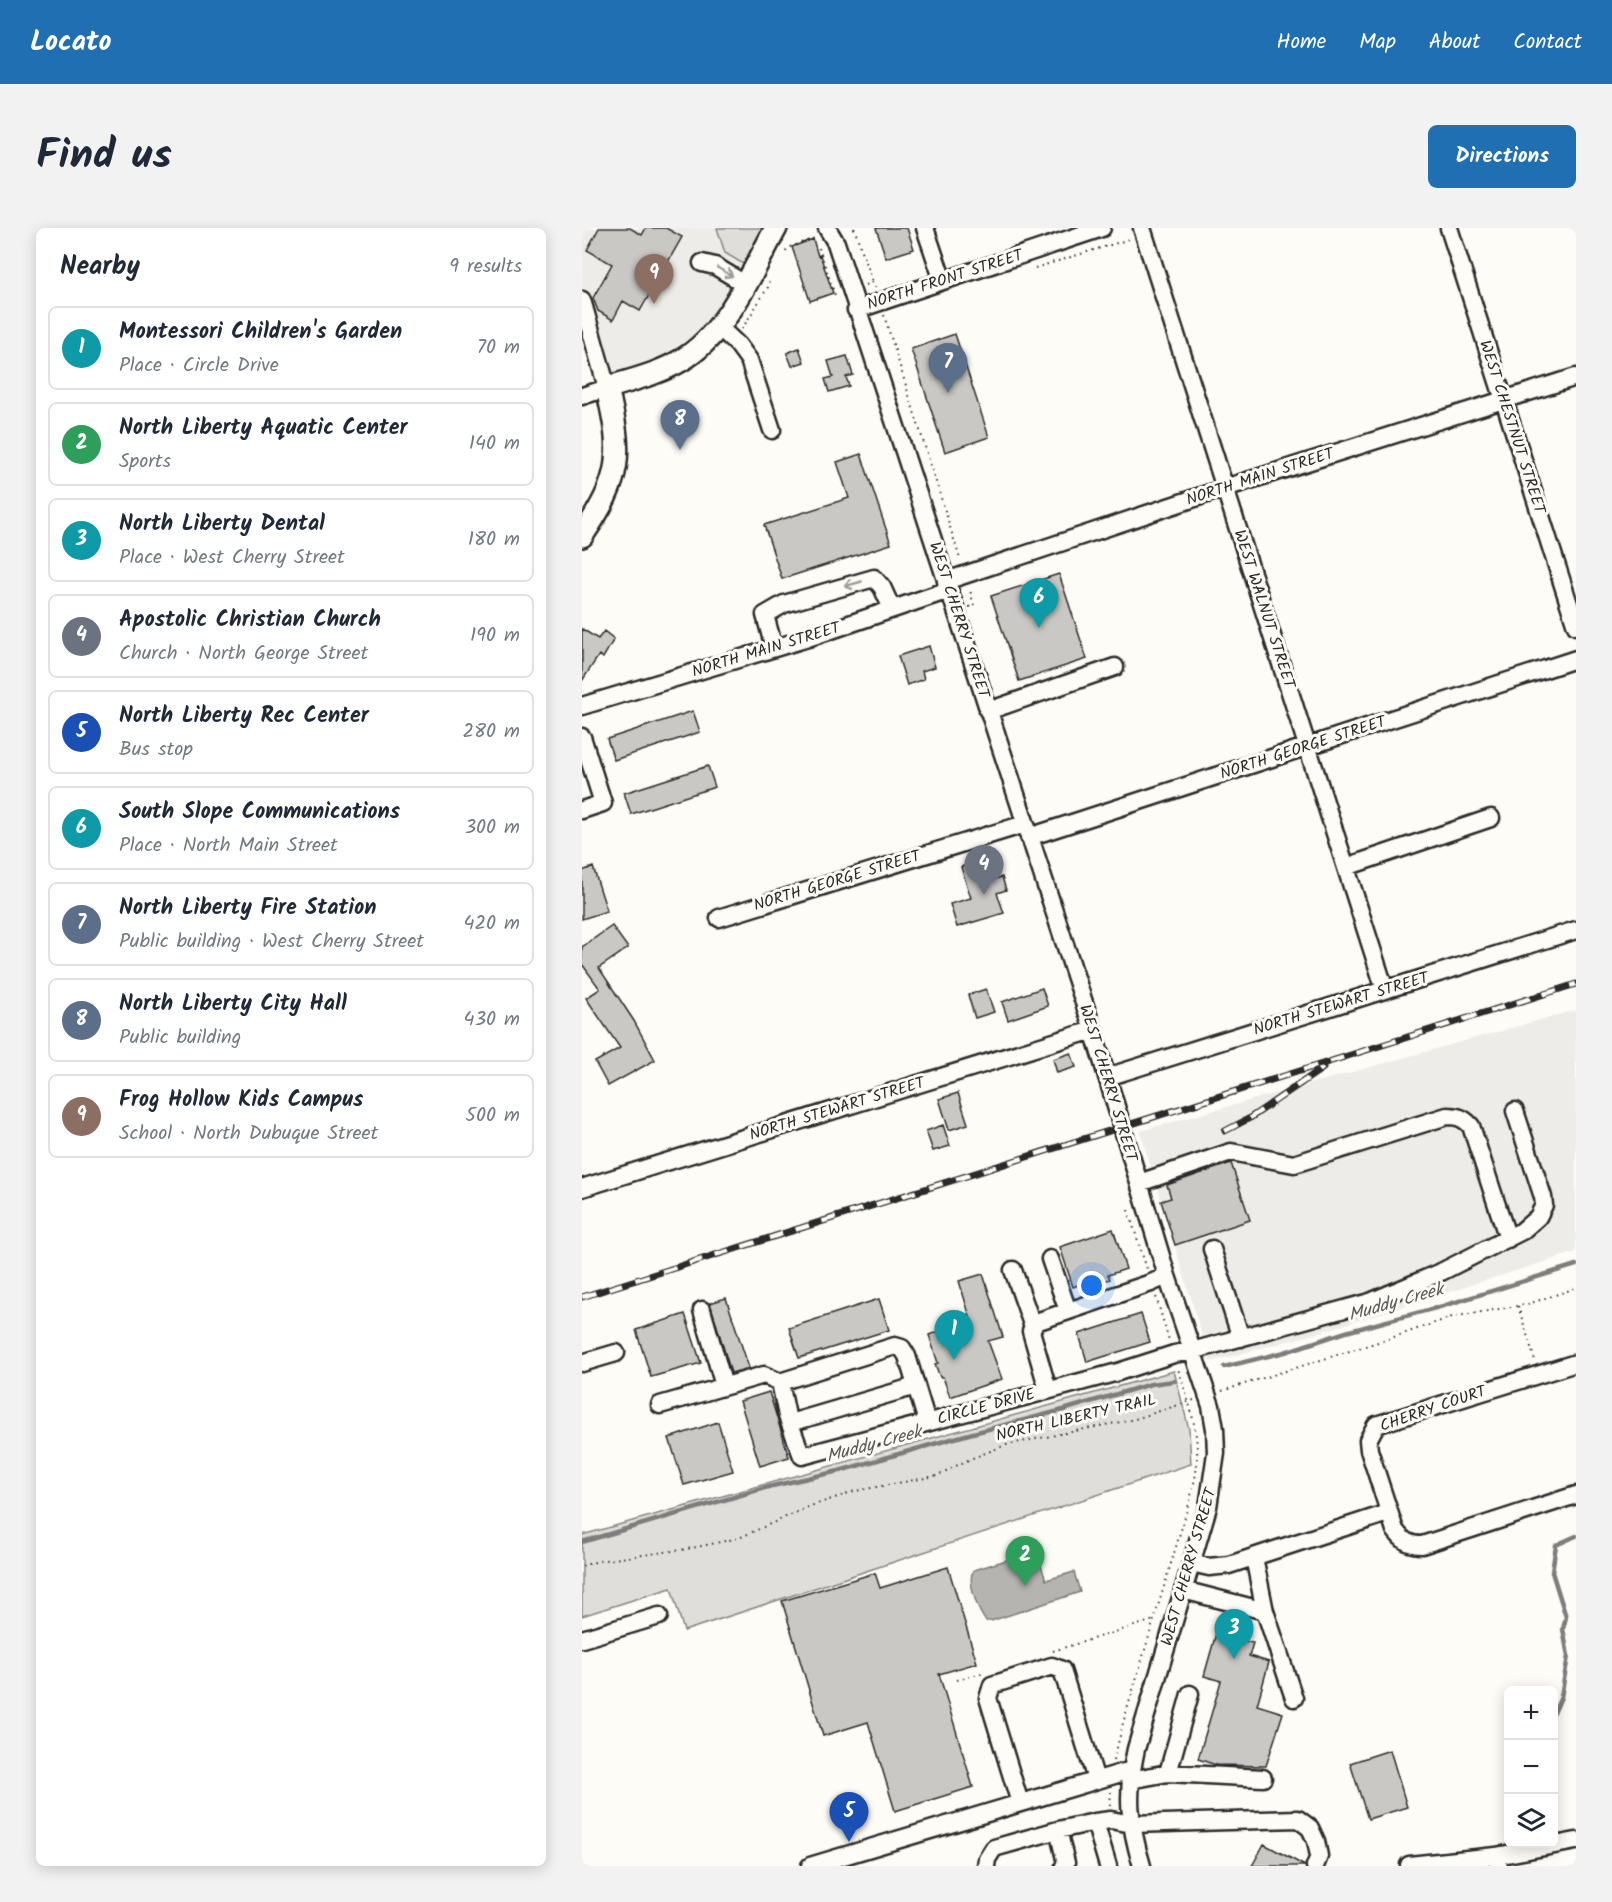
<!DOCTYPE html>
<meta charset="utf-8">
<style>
body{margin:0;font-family:Kalam,sans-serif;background:#f2f2f3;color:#1f2937}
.controls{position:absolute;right:18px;bottom:18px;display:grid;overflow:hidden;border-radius:9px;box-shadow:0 3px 15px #0003}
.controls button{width:54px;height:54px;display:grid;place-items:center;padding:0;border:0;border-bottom:2px solid #e0e1e3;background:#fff;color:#1f2937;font:30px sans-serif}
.you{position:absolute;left:510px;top:1058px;width:21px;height:21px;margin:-15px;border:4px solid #fff;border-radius:50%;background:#1a73e8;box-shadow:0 0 0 9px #1a73e833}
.badge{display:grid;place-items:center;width:39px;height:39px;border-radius:50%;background:#1f6fb2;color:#fff;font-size:20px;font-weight:700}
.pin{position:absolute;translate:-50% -50px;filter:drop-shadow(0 2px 3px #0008)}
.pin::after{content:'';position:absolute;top:32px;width:21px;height:18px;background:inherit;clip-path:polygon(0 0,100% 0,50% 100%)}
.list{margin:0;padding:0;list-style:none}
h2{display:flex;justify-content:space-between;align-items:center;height:78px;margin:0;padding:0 24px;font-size:26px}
h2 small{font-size:20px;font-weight:400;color:#747a83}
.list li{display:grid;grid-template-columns:39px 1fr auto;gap:18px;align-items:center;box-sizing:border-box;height:84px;margin:0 12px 12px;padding:0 12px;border:2px solid #e0e1e3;border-radius:9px}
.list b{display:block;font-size:22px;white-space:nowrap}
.list p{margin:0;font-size:20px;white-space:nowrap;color:#747a83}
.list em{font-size:20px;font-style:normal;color:#747a83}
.icon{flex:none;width:33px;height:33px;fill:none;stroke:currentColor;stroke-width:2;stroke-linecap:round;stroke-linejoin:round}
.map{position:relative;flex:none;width:994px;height:1638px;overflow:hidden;border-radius:9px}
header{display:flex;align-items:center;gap:36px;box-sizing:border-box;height:84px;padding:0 30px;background:#1f6fb2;color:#fff}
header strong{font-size:28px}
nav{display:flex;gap:33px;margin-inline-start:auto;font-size:21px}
.intro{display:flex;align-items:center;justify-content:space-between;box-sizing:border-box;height:144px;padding:0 36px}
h1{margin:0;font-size:42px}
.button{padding:15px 27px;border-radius:9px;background:#1f6fb2;color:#fff;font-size:21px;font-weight:700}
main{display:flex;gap:36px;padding:0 36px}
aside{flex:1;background:#fff;border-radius:9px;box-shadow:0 3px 15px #0003}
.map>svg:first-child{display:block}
.built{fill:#edece8}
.green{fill:#dfdeda;stroke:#858482;stroke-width:1.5}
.water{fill:#b5b4b1;stroke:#7e7d7b;stroke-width:1.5}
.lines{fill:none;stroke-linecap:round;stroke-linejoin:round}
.stream{stroke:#7e7d7b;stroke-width:4.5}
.building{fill:#c9c8c4;stroke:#2b2b2b;stroke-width:1.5}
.minor-casing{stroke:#2b2b2b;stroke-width:21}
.major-casing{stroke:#2b2b2b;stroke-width:26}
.path{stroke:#2b2b2b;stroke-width:2;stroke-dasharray:1.5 4.5;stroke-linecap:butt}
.minor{stroke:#fdfcf7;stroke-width:16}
.major{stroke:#fdfcf7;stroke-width:21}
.rail-casing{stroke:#2b2b2b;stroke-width:7}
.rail{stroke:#fdfcf7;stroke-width:4.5;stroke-dasharray:14;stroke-linecap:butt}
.oneway{stroke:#9e9e9b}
.labels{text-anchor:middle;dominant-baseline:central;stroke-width:6;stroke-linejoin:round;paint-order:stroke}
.street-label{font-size:16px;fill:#2b2b2b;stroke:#fdfcf7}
.water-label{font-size:18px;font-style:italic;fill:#5b5b5a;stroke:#fdfcf7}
</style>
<header>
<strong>Locato</strong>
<nav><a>Home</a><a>Map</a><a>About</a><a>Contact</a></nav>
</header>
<div class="intro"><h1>Find us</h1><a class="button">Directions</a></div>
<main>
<aside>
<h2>Nearby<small>9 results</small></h2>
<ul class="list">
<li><span class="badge" style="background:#0f9aa8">1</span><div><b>Montessori Children's Garden</b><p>Place · Circle Drive</p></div><em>70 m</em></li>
<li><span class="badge" style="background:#2e9e5b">2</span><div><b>North Liberty Aquatic Center</b><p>Sports</p></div><em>140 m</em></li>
<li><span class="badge" style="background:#0f9aa8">3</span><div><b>North Liberty Dental</b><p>Place · West Cherry Street</p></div><em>180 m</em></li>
<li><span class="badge" style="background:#6b7280">4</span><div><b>Apostolic Christian Church</b><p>Church · North George Street</p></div><em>190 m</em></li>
<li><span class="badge" style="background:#1a4fb4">5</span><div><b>North Liberty Rec Center</b><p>Bus stop</p></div><em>280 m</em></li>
<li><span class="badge" style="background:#0f9aa8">6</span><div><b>South Slope Communications</b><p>Place · North Main Street</p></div><em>300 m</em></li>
<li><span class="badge" style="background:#5c6f8a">7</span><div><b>North Liberty Fire Station</b><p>Public building · West Cherry Street</p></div><em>420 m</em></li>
<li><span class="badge" style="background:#5c6f8a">8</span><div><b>North Liberty City Hall</b><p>Public building</p></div><em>430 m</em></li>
<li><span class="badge" style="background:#8d6e63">9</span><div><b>Frog Hollow Kids Campus</b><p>School · North Dubuque Street</p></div><em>500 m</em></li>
</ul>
</aside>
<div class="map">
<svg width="994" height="1638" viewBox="0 0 994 1638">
<rect width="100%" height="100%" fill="#fdfcf7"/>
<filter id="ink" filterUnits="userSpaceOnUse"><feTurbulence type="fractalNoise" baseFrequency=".0167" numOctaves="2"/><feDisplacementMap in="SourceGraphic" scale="12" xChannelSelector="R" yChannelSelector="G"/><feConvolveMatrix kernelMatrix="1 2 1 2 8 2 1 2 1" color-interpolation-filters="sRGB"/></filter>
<g filter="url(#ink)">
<path class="built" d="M0,0H135L143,25L163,37L147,68L121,102L103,117L83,130L63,138L22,151L0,72Z
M994,782V1024L729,1107L628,1134L558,903Z"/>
<path class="green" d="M135,0H184L163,37L143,25Z
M592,1143L607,1201L609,1236L102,1403L89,1360L0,1388V1307Z"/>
<path class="water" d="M454,1323L464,1352L492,1344L498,1364L409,1393H404C396,1384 384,1352 392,1342Z"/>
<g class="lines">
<path class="stream" d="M642,1139L703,1124L764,1104L861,1078L994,1037
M0,1314L186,1259L257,1243L387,1206L481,1182L569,1156L592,1153
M972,1485L979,1469L986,1428L981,1401L984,1389L970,1344L974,1317L994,1308"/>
</g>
<path class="building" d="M17,0H48L60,7L64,0H84L100,9L58,83L41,73L31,92L16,83L11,70L30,36L5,22Z
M294,0H325L332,21L304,30Z
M231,11L236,28L238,27L251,65L228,73L210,19Z
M373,106L407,209L363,224L329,121Z
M217,120L222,134L210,138L205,125Z
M265,128L271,147L264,149L267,158L247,164L243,151L251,149L246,133Z
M279,226L309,316L200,351L182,297L267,270L255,234Z
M477,346L505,431L437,453L409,368Z
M0,401L16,411L22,403L32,411L21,430L17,427L0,453Z
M347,418L353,439L340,443L342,451L325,457L316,428Z
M111,483L118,504L32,532L25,511Z
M126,538L133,559L49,586L42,565Z
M403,631L409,652L420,649L424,662L415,665L422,685L375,699L368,676L389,670L379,639Z
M11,639L25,683L0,691V643Z
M30,698L46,720L17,740L52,793L73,832L26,858L13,834L38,820L4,770L18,761L0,736V719Z
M460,760L466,778L426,792L420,774Z
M404,761L412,784L393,790L386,767Z
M489,825L494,839L475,845L471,831Z
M376,865L386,896L367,902L357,871Z
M361,897L368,918L351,923L344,903Z
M649,935L668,992L593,1017L579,973L589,970L585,957Z
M531,1001L544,1041L526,1047L528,1051L508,1057L507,1053L491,1059L478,1019Z
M401,1046L421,1109L406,1113L420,1151L368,1169L361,1149H358L353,1136L356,1135L347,1107L389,1092L377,1053Z
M144,1070L167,1140L149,1145L128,1075Z
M297,1071L307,1102L217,1130L207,1100Z
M103,1086L119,1135L69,1149L54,1102Z
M559,1086L568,1114L505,1134L497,1106Z
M187,1164L207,1229L178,1238L158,1173Z
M136,1194L151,1243L102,1257L87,1210Z
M366,1339L395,1435L357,1446L391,1559L313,1583L286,1494L241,1508L200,1373L293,1345L298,1360Z
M650,1401L664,1405L661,1413L671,1415L667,1428L687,1434L675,1477L701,1485L684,1538L634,1537L616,1531L639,1453L622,1448L635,1402L648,1406Z
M808,1522L825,1579L786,1591L768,1535Z
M682,1616L723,1638H670Z"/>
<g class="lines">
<defs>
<path id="minor" d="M245,0L254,15L511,802L585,1048L629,1178L633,1201L634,1225L626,1279L554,1521C544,1566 547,1595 560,1638
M343,0L361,53
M560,0L803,762
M867,0L994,398
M120,35L133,38L163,56
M0,72L25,160L0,168
M274,82L520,0
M136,98L156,117L167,132L190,202
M364,353L643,260L994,149
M192,420L183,387L202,376L292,350L300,359L310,381
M0,478L226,410L367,362
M406,483L533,439
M0,509L21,575L0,582
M447,609L994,431
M764,639L909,590
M137,690L443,596
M525,849L994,702
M557,955L649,924L712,936L865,888C876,888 882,890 889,898L926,1011
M0,960L511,802
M630,1021L659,1110
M468,1031L486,1083
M431,1042L451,1099
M120,1082L142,1158
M0,1135L34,1125
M994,1135L794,1197L786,1212L787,1222L813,1302C821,1313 827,1317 840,1317L994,1267
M198,1154L313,1118L320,1120L325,1128L345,1194
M466,1162L449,1103L454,1094L569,1055L585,1048
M78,1177L182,1147L198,1154L205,1188L220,1228L536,1144L592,1126L610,1123L788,1074L859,1044L940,1003L956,989L962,977L961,969L933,883
M208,1195L334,1158
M672,1329L683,1383
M609,1335L627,1339L647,1337L806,1285
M601,1362L683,1383L712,1470
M0,1411L77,1388
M586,1545L608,1466
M548,1552L586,1545L681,1550
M438,1575L406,1470L410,1457L470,1438L480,1442L514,1552
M513,1594L526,1638
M476,1602L484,1635L482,1638
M914,1628L994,1613
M827,1637L914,1628L917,1638
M228,1638L549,1542
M404,1638L405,1631L412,1620L476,1602L513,1594L529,1592L550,1596L716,1591L728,1600L734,1613L737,1628L733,1638"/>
<path id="major" d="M0,308C40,249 41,228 25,160C49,152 76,146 98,133C144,107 170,44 194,0"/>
</defs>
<use href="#minor" class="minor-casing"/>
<use href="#major" class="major-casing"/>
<path class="path" d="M272,0L291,54
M237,20L253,67
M204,23L205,20L233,10
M453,40L548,11
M284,57L291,54L294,61
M302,87L378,331
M160,101L186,59L187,54
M387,379L392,378L388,362
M546,982L565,1041
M574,1069L587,1112
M936,1078L953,1132
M640,1163L812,1109L870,1089L946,1076L994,1060
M0,1338L16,1333L105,1321L157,1310L226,1279L273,1263L354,1248L388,1231L424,1217L553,1191L612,1172
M471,1423L572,1392
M375,1452L400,1445
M532,1532L541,1495L608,1272C610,1263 613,1253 614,1244C619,1208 607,1174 596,1141
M528,1577L529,1564"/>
<use href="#minor" class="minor"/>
<use href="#major" class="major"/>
<defs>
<path id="rail" d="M643,903L668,890L741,840
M0,1069L994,756"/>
</defs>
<use href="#rail" class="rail-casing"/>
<use href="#rail" class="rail"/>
</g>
<defs><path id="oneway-shaft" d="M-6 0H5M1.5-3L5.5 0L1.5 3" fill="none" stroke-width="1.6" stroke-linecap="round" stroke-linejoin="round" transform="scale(1.5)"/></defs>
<g class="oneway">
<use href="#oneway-shaft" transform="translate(143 44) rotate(30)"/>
<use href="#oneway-shaft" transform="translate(271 356) rotate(164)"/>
</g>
</g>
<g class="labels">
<g class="street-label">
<text transform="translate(363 52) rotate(-18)">NORTH FRONT STREET</text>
<text transform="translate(930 199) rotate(72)">WEST CHESTNUT STREET</text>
<text transform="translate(678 249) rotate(-18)">NORTH MAIN STREET</text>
<text transform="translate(682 381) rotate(72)">WEST WALNUT STREET</text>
<text transform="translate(377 392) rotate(72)">WEST CHERRY STREET</text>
<text transform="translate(184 422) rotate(-17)">NORTH MAIN STREET</text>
<text transform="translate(721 520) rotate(-18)">NORTH GEORGE STREET</text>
<text transform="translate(255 653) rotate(-17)">NORTH GEORGE STREET</text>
<text transform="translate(759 776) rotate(-17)">NORTH STEWART STREET</text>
<text transform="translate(526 855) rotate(73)">WEST CHERRY STREET</text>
<text transform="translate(255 881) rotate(-17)">NORTH STEWART STREET</text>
<text transform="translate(404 1179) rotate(-15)">CIRCLE DRIVE</text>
<text transform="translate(851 1181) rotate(-19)">CHERRY COURT</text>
<text transform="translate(494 1190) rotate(-13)">NORTH LIBERTY TRAIL</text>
<text transform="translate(607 1339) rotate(-74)">WEST CHERRY STREET</text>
</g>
<g class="water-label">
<text transform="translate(814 1075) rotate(-16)">Muddy Creek</text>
<text transform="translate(292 1217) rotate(-15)">Muddy Creek</text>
</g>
</g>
</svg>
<div class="controls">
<button>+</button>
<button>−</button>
<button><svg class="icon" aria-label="layers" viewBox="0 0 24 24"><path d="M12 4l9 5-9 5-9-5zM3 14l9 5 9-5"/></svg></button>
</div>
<div class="you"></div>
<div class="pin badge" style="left:372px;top:1132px;background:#0f9aa8">1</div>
<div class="pin badge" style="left:443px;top:1358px;background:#2e9e5b">2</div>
<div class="pin badge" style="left:652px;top:1431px;background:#0f9aa8">3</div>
<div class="pin badge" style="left:402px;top:667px;background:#6b7280">4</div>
<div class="pin badge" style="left:267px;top:1614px;background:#1a4fb4">5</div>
<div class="pin badge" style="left:457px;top:400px;background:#0f9aa8">6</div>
<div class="pin badge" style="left:366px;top:165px;background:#5c6f8a">7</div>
<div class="pin badge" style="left:98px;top:222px;background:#5c6f8a">8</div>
<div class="pin badge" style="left:72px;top:76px;background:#8d6e63">9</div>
</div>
</main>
